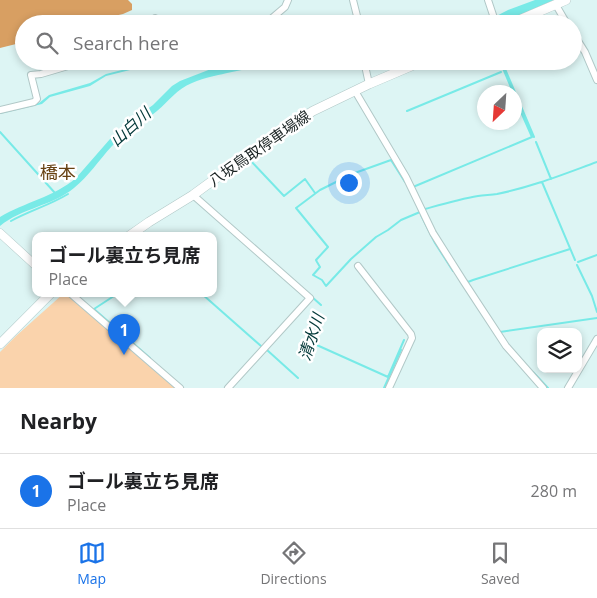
<!DOCTYPE html>
<meta charset="utf-8">
<style>
body{margin:0;font-family:"Open Sans","Noto Sans JP",sans-serif;background:#f2f2f2;color:#202124}
.controls{position:absolute;right:15px;bottom:15px;display:grid;overflow:hidden;border-radius:10px;box-shadow:0 2px 8px #0003}
.controls button{width:45px;height:45px;display:grid;place-items:center;padding:0;border:0;border-bottom:1px solid #e0e0e0;background:#fff;color:#202124;font:25px sans-serif}
.compass{position:absolute;left:477px;top:85px;width:45px;height:45px;border-radius:50%;background:#fff;box-shadow:0 2px 8px #0003;rotate:205deg}
.you{position:absolute;left:348px;top:182px;width:18px;height:18px;margin:-12px;border:4px solid #fff;border-radius:50%;background:#1a73e8;box-shadow:0 0 0 8px #1a73e833}
.badge{display:grid;place-items:center;width:32px;height:32px;border-radius:50%;background:#1a73e8;color:#fff;font-size:16px;font-weight:700}
.pin{position:absolute;translate:-50% -41px;filter:drop-shadow(0 1px 2px #0008)}
.pin::after{content:'';position:absolute;top:26px;width:18px;height:15px;background:inherit;clip-path:polygon(0 0,100% 0,50% 100%)}
.popup{position:absolute;left:32px;top:232px;width:185px;height:65px;box-sizing:border-box;display:grid;place-content:center;border-radius:10px;background:#fff;filter:drop-shadow(0 1px 4px #0005);font-size:16px;white-space:nowrap;color:#757577}
.popup b{font-size:19px;color:#202124}
.popup::after{content:'';position:absolute;left:50%;top:100%;margin-left:-10px;border:10px solid transparent;border-top-color:#fff}
.list{margin:0;padding:0;list-style:none}
h2{display:flex;justify-content:space-between;align-items:center;height:65px;margin:0;padding:0 20px;font-size:21px}
h2 small{font-size:16px;font-weight:400;color:#757577}
.list li{display:grid;grid-template-columns:32px 1fr auto;gap:15px;align-items:center;box-sizing:border-box;height:75px;padding:0 20px;border-top:1px solid #e0e0e0}
.list b{display:block;font-size:19px;white-space:nowrap}
.list p{margin:0;font-size:16px;white-space:nowrap;color:#757577}
.list em{font-size:16px;font-style:normal;color:#757577}
.icon{flex:none;width:28px;height:28px;fill:none;stroke:currentColor;stroke-width:2;stroke-linecap:round;stroke-linejoin:round}
.map{position:relative;flex:none;width:597px;height:388px;overflow:hidden}
.search{position:absolute;background:#fff;box-shadow:0 2px 8px #0003;left:15px;right:15px;top:15px;height:55px;display:flex;align-items:center;gap:12px;box-sizing:border-box;padding:0 18px;border-radius:28px;color:#757577;font-size:19px}
.sheet{height:140px;background:#fff}
nav{display:flex;justify-content:space-around;align-items:center;box-sizing:border-box;height:70px;border-top:1px solid #e0e0e0;background:#fff;font-size:14px;color:#757577}
nav a{display:grid;justify-items:center;gap:2px}
nav .on{color:#1a73e8}
.map>svg:first-child{display:block}
.green{fill:#fad3ac}
.forest{fill:#d89f62}
.water{fill:#78eae7}
.lines{fill:none;stroke-linecap:round;stroke-linejoin:round}
.stream{stroke:#78eae7;stroke-width:2}
.minor-casing{stroke:#b1c8c7;stroke-width:8}
.tertiary-casing{stroke:#b1c8c7;stroke-width:9}
.secondary-casing{stroke:#b1c8c7;stroke-width:10}
.minor{stroke:#fff;stroke-width:6}
.tertiary{stroke:#fff;stroke-width:8}
.secondary{stroke:#fff;stroke-width:9}
.labels{text-anchor:middle;dominant-baseline:central;stroke-width:5;stroke-linejoin:round;paint-order:stroke}
.street-label{font-size:15px;fill:#1b2424;stroke:#fff}
.water-label{font-size:16px;font-style:italic;fill:#003737;stroke:#fff}
.quarter-label{font-size:18px;fill:#684213;stroke:#fff}
</style>
<div class="map">
<svg width="597" height="388" viewBox="0 0 597 388">
<rect width="100%" height="100%" fill="#ddf5f4"/>
<path class="green" d="M63,294H67L175,388H0V352L16,336Z"/>
<path class="forest" d="M0,0H128L132,4V10L123,14L101,19L88,18L73,24H24V42L0,48Z"/>
<path class="water" d="M535,0H554L499,24H481L508,10Z
M146,61H152L134,69L106,76L90,86L50,97L42,104L0,114V112L39,103L49,95L90,83L106,74L134,67Z
M248,61H311C284,62 259,66 232,72C219,75 205,77 192,83C177,89 169,101 157,111C142,123 126,133 112,146C99,160 88,177 74,188C52,206 22,208 0,226V217C25,202 54,197 76,178L117,131L153,105L172,86L180,81L211,69Z"/>
<g class="lines">
<path class="stream" d="M500,61L513,92
M505,69L534,137
M407,111L501,72
M0,132L55,193
M536,142L551,179
M241,166L249,159L284,196L305,179L315,193
M405,182L391,160L352,174L320,190L296,208L328,247L316,260L317,262L320,267L313,275L322,280L326,286L351,259L376,237L388,230L401,220L420,212
M542,182L575,260
M413,187L532,137L514,96
M425,209C443,204 460,199 478,196C484,195 491,195 497,194C532,187 564,174 597,162
M421,215L435,243L453,271
M11,221C29,211 50,205 68,194
M578,262L597,255
M577,265L592,296L597,312
M466,280L468,282L473,280L570,249
M117,294L94,309L150,358
M202,294L261,346
M126,296L130,294
M312,297L321,305
M500,332L597,318
M310,342L388,377L404,340
M267,350L298,378
M533,372L548,388
M384,388L401,350"/>
<defs>
<path id="minor" d="M353,0L359,24
M488,0L496,24
M556,5L567,24
M155,18L157,24
M265,24L285,7L288,0
M573,33L585,52L597,80
M364,61L369,84
M355,91L406,177L433,233L464,282L506,346L543,388
M0,110L34,102L37,99L31,75L41,74L85,61
M193,195L310,298L228,388
M358,266L411,334L412,338L389,388
M71,294L180,388
M568,388L597,339"/>
<path id="tertiary" d="M0,233L35,265"/>
<path id="secondary" d="M510,24L566,0
M129,236L149,222L193,195L282,130L313,111L369,84L423,61
M0,344L50,294"/>
</defs>
<use href="#minor" class="minor-casing"/>
<use href="#tertiary" class="tertiary-casing"/>
<use href="#secondary" class="secondary-casing"/>
<use href="#minor" class="minor"/>
<use href="#tertiary" class="tertiary"/>
<use href="#secondary" class="secondary"/>
</g>
<g class="labels">
<g class="street-label">
<text transform="translate(259 148) rotate(-35)">八坂鳥取停車場線</text>
</g>
<g class="water-label">
<text transform="translate(130 127) rotate(-42)">山白川</text>
<text transform="translate(311 337) rotate(-72)">清水川</text>
</g>
<g class="quarter-label">
<text x="58" y="172">橋本</text>
</g>
</g>
</svg>
<div class="controls">
<button><svg class="icon" aria-label="layers" viewBox="0 0 24 24"><path d="M12 4l9 5-9 5-9-5zM3 14l9 5 9-5"/></svg></button>
</div>
<svg class="compass" viewBox="-18 -18 36 36"><path d="M0-13l5 13h-10z" fill="#e53935"/><path d="M0 13l5-13h-10z" fill="#757577"/></svg>
<div class="you"></div>
<div class="pin badge" style="left:124px;top:355px">1</div>
<div class="popup"><b>ゴール裏立ち見席</b>Place</div>
<div class="search"><svg class="icon" aria-label="search" viewBox="0 0 24 24"><circle cx="10" cy="10" r="6"/><path d="M15 15l6 6"/></svg>Search here</div>
</div>
<section class="sheet">
<h2>Nearby<small></small></h2>
<ul class="list">
<li><span class="badge">1</span><div><b>ゴール裏立ち見席</b><p>Place</p></div><em>280 m</em></li>
</ul>
</section>
<nav>
<a class="on"><svg class="icon" aria-label="map" viewBox="0 0 24 24"><path d="M3 6l6-2 6 2 6-2v14l-6 2-6-2-6 2zM9 4v14M15 6v14"/></svg>Map</a>
<a><svg class="icon" aria-label="directions" viewBox="0 0 24 24"><path d="M12 3l9 9-9 9-9-9zM9 14v-3h6M13 9l2 2-2 2"/></svg>Directions</a>
<a><svg class="icon" aria-label="saved" viewBox="0 0 24 24"><path d="M7 4h10v16l-5-4-5 4z"/></svg>Saved</a>
</nav>
